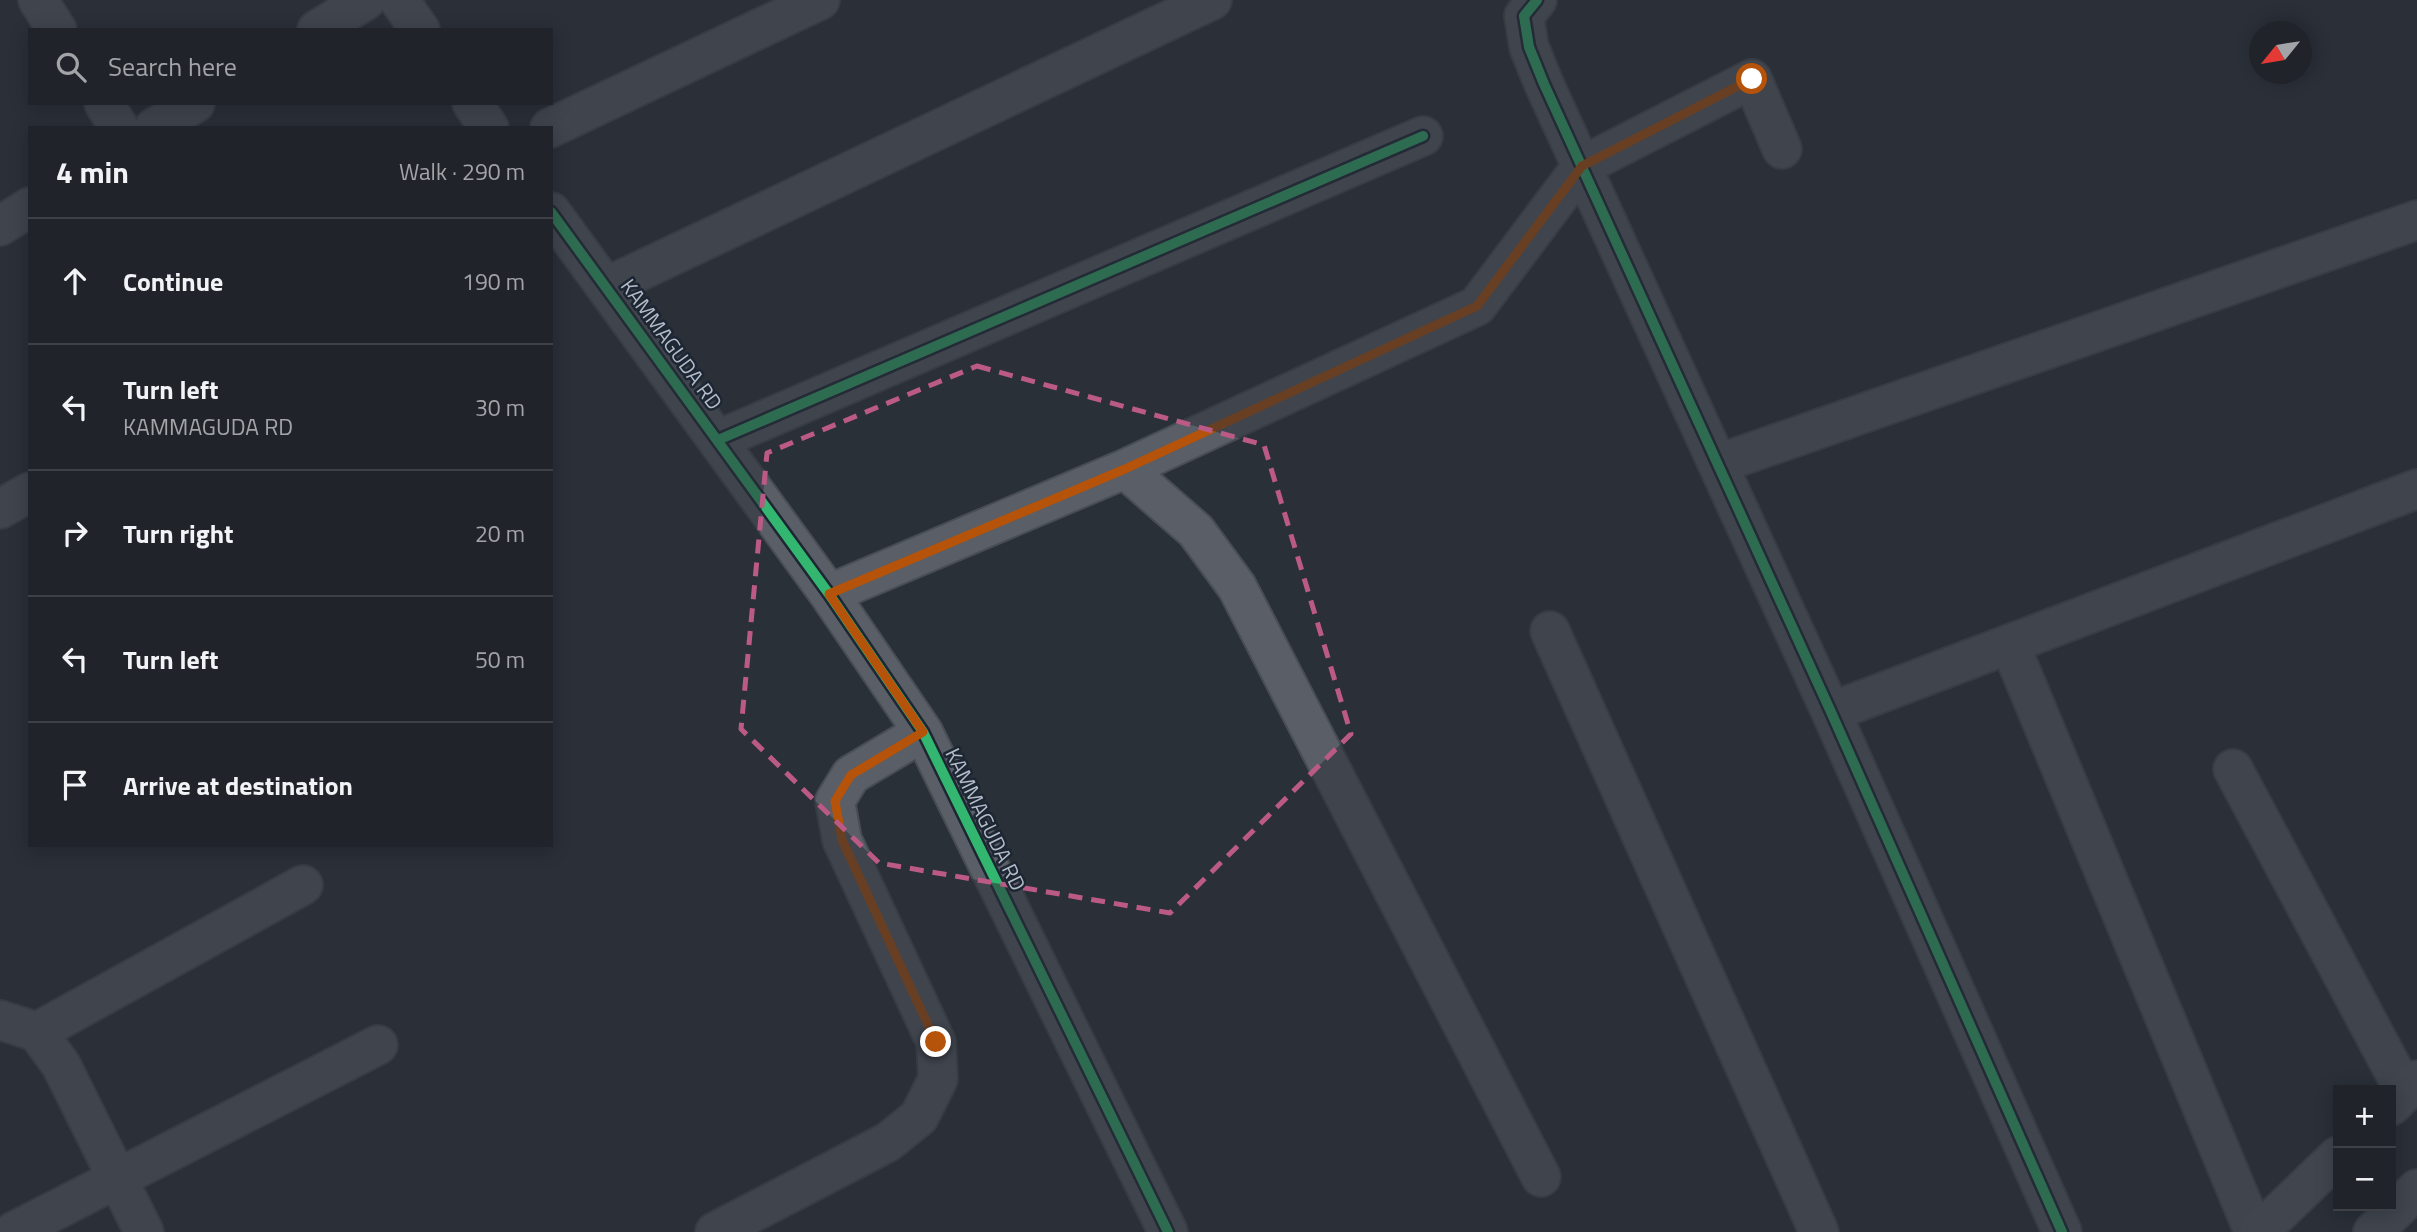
<!DOCTYPE html>
<meta charset="utf-8">
<style>
body{margin:0;font-family:"Titillium Web",sans-serif;background:#2d3036;color:#f1f3f6}
.controls{position:absolute;right:21px;bottom:21px;display:grid;overflow:hidden;border-radius:0px;box-shadow:0 4px 18px #0003}
.controls button{width:63px;height:63px;display:grid;place-items:center;padding:0;border:0;border-bottom:2px solid #3d4147;background:#20242a;color:#f1f3f6;font:35px sans-serif}
.compass{position:absolute;left:2249px;top:21px;width:63px;height:63px;border-radius:50%;background:#20242a;box-shadow:0 4px 18px #0003;rotate:240deg}
.stop{position:absolute;width:21px;height:21px;margin:-16px;border:5px solid #b45309;border-radius:50%;background:#fff}
.stop.end{background:#b45309;border-color:#fff;box-shadow:0 2px 7px #0008}
.list{margin:0;padding:0;list-style:none}
h2{display:flex;justify-content:space-between;align-items:center;height:91px;margin:0;padding:0 28px;font-size:30px}
h2 small{font-size:23px;font-weight:400;color:#a2a4a8}
.list li{display:grid;grid-template-columns:46px 1fr auto;gap:21px;align-items:center;box-sizing:border-box;height:126px;padding:0 28px;border-top:2px solid #3d4147}
.list b{display:block;font-size:26px;white-space:nowrap}
.list p{margin:0;font-size:23px;white-space:nowrap;color:#a2a4a8}
.list em{font-size:23px;font-style:normal;color:#a2a4a8}
.icon{flex:none;width:38px;height:38px;fill:none;stroke:currentColor;stroke-width:2;stroke-linecap:round;stroke-linejoin:round}
.map{position:relative;flex:none;width:2417px;height:1232px;overflow:hidden}
.search{position:absolute;background:#20242a;box-shadow:0 4px 18px #0003;left:28px;top:28px;width:525px;height:77px;display:flex;align-items:center;gap:18px;box-sizing:border-box;padding:0 24px;border-radius:0px;color:#a2a4a8;font-size:26px}
.panel{position:absolute;background:#20242a;box-shadow:0 4px 18px #0003;left:28px;top:126px;width:525px;height:721px;border-radius:0px}
.map>svg:first-child{display:block}
.lines{fill:none;stroke-linecap:round;stroke-linejoin:round}
.minor-casing{stroke:#484c53;stroke-width:42}
.major-casing{stroke:#484c55;stroke-width:42}
.minor{stroke:#5a5e66;stroke-width:38}
.major{stroke:#5c6168;stroke-width:38}
.cycleway-casing{stroke:#1d2633;stroke-width:15}
.cycleway{stroke:#33b770;stroke-width:10}
.route{stroke:#b45309;stroke-width:9}
.marked{fill:none;stroke:#bc5a87;stroke-width:5;stroke-dasharray:14 9;stroke-linejoin:round}
.labels{text-anchor:middle;dominant-baseline:central;stroke-width:5;stroke-linejoin:round;paint-order:stroke}
.street-label{font-size:21px;fill:#b4bcc9;stroke:#1d2633}
</style>
<div class="map">
<svg width="2417" height="1232" viewBox="0 0 2417 1232">
<rect width="100%" height="100%" fill="#2a3038"/>
<g class="lines">
<defs>
<path id="minor" d="M38,0L57,30
M399,0L420,30
M1537,0L1524,16L1529,47L1544,84L1831,712L2062,1232
M317,30L366,0
M104,103L119,128
M472,103L489,128
M154,128L195,103
M550,128L820,0
M551,212L829,594L923,732L1168,1232
M0,226L30,207
M606,287L1212,0
M718,440L1423,136
M1718,464L2417,220
M1125,469L1196,531L1237,587L1541,1177
M0,509L30,492
M829,594L1125,469L1477,306L1582,166L1752,79L1782,149
M1550,631L1819,1232
M2010,645L2254,1232
M1831,712L2417,489
M2233,769L2405,1092
M0,1020L37,1032L61,1065L144,1232
M37,1032L303,885
M13,1232L378,1045
M715,1232L888,1142L919,1117L938,1079L936,1042L842,840L835,801L851,775L923,732"/>
<path id="major" d="M2391,1106L2417,1080
M2259,1232L2338,1156
M2373,1232L2417,1189"/>
</defs>
<use href="#minor" class="minor-casing"/>
<use href="#major" class="major-casing"/>
<use href="#minor" class="minor"/>
<use href="#major" class="major"/>
<defs>
<path id="cycleway" d="M1537,0L1524,16L1529,47L1544,84L1831,712L2062,1232
M551,212L829,594L923,732L1168,1232
M718,440L1423,136"/>
</defs>
<use href="#cycleway" class="cycleway-casing"/>
<use href="#cycleway" class="cycleway"/>
</g>
<g class="lines">
<path class="route" d="M936,1042L842,840L835,801L851,775L923,732L829,594L1125,469L1477,306L1582,166L1752,79"/>
</g>
<path d="M0 0H2417V1232H0ZM977,366L1264,445L1351,734L1170,913L879,863L741,729L767,453Z" fill="#2a3038" fill-opacity=".55" fill-rule="evenodd"/>
<path class="marked" d="M977,366L1264,445L1351,734L1170,913L879,863L741,729L767,453Z"/>
<g class="labels">
<g class="street-label">
<text transform="translate(672 344) rotate(54)">KAMMAGUDA RD</text>
<text transform="translate(986 819) rotate(64)">KAMMAGUDA RD</text>
</g>
</g>
</svg>
<div class="controls">
<button>+</button>
<button>−</button>
</div>
<svg class="compass" viewBox="-18 -18 36 36"><path d="M0-13l5 13h-10z" fill="#e53935"/><path d="M0 13l5-13h-10z" fill="#a2a4a8"/></svg>
<div class="stop" style="left:1752px;top:79px"></div>
<div class="stop end" style="left:936px;top:1042px"></div>
<div class="search"><svg class="icon" aria-label="search" viewBox="0 0 24 24"><circle cx="10" cy="10" r="6"/><path d="M15 15l6 6"/></svg>Search here</div>
<section class="panel">
<h2>4 min<small>Walk · 290 m</small></h2>
<ul class="list">
<li><svg class="icon" aria-label="ahead" viewBox="0 0 24 24"><path d="M12 20V5M6 11l6-6 6 6"/></svg><div><b>Continue</b></div><em>190 m</em></li>
<li><svg class="icon" aria-label="left" viewBox="0 0 24 24"><path d="M17 20v-9H6M10 6l-5 5 5 5"/></svg><div><b>Turn left</b><p>KAMMAGUDA RD</p></div><em>30 m</em></li>
<li><svg class="icon" aria-label="right" viewBox="0 0 24 24"><path d="M7 20v-9h11M14 6l5 5-5 5"/></svg><div><b>Turn right</b></div><em>20 m</em></li>
<li><svg class="icon" aria-label="left" viewBox="0 0 24 24"><path d="M17 20v-9H6M10 6l-5 5 5 5"/></svg><div><b>Turn left</b></div><em>50 m</em></li>
<li><svg class="icon" aria-label="arrive" viewBox="0 0 24 24"><path d="M6 21V4h12l-3 4 3 4H6"/></svg><div><b>Arrive at destination</b></div></li>
</ul>
</section>
</div>
